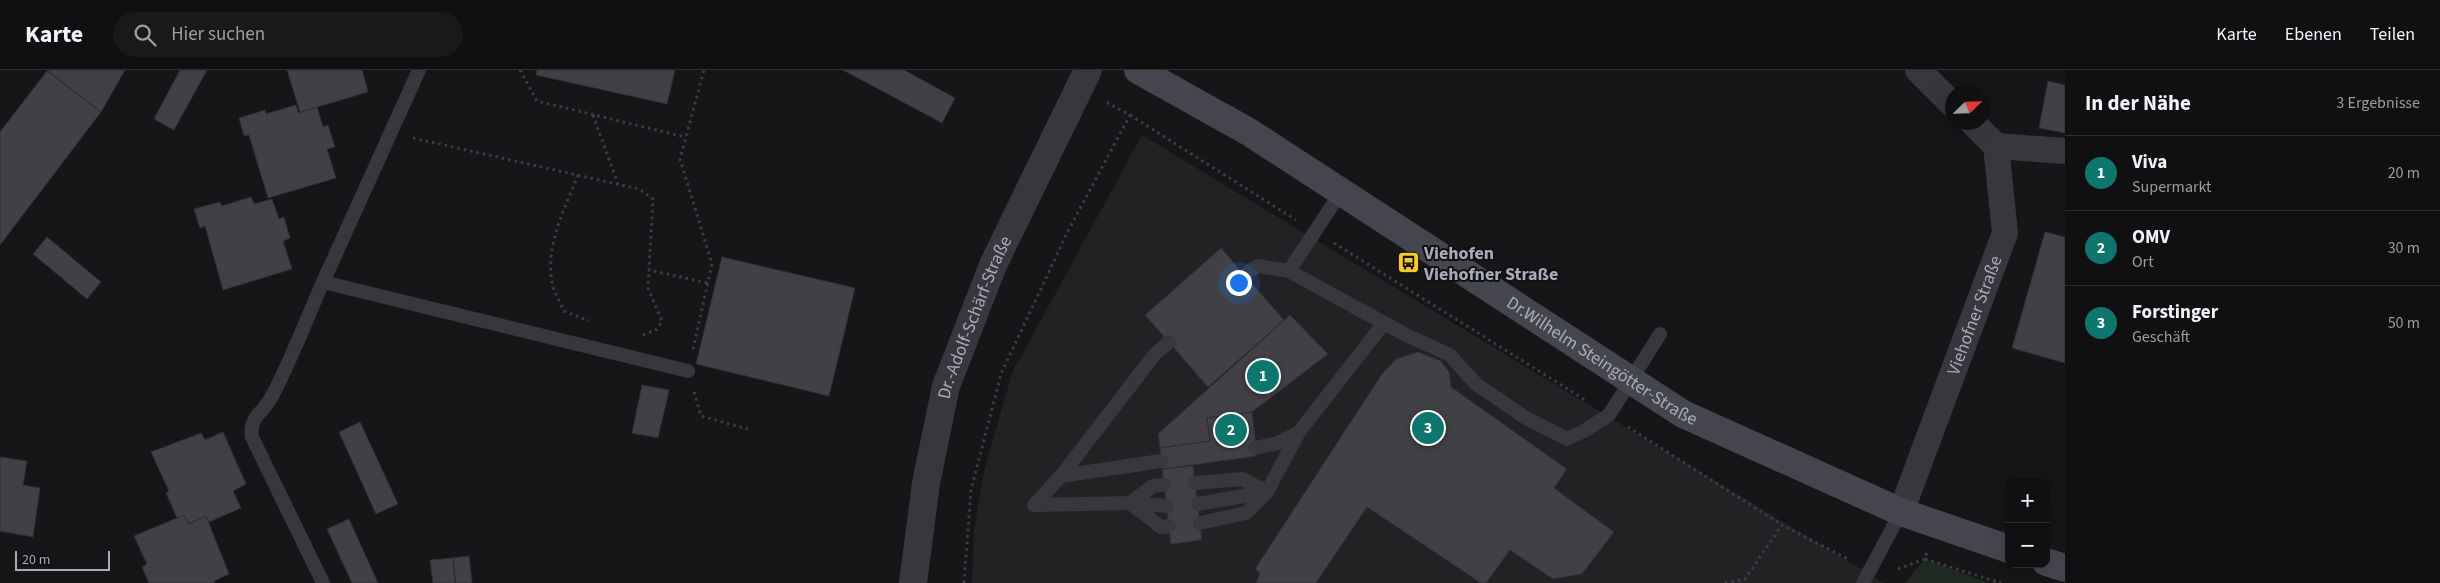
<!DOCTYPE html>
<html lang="de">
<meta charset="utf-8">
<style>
body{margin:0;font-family:"Source Sans 3",sans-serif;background:#19191b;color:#f1f3f6}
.controls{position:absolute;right:15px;bottom:15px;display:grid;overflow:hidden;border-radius:10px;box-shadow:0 5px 20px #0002}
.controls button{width:45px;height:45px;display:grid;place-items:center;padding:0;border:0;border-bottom:1px solid #303032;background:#101012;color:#f1f3f6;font:25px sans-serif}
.compass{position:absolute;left:1945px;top:15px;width:45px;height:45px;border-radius:50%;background:#101012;box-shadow:0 5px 20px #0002;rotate:67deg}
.scale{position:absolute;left:15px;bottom:12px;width:95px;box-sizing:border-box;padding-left:5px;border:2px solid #a8abb8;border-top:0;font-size:14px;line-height:18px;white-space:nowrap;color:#a8abb8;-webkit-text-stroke:4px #111113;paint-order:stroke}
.you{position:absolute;left:1238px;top:212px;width:18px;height:18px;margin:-12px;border:4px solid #fff;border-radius:50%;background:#1a73e8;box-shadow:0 0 0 8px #1a73e833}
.badge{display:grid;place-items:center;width:32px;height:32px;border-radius:50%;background:#0f766e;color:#fff;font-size:16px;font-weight:700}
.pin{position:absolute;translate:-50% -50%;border:2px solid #fff;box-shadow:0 1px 5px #0006}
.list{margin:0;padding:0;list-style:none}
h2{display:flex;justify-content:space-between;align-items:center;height:65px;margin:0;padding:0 20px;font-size:21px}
h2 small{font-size:16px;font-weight:400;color:#9c9d9f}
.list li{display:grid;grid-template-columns:32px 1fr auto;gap:15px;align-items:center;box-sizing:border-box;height:75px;padding:0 20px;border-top:1px solid #303032}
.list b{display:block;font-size:19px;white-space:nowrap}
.list p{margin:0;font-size:16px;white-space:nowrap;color:#9c9d9f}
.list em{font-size:16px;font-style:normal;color:#9c9d9f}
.icon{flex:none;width:28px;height:28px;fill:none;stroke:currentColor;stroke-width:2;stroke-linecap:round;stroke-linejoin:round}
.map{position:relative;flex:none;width:2065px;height:513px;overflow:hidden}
header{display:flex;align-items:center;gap:30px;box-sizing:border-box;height:70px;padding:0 25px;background:#101012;border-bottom:1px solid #303032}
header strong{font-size:24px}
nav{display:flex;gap:28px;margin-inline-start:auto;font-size:18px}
.search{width:350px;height:45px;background:#19191b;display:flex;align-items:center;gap:12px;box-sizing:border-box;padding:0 18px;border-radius:28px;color:#9c9d9f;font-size:19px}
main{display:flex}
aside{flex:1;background:#101012}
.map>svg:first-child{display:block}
.built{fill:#222225}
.green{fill:#202822}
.building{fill:#404045;stroke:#303034}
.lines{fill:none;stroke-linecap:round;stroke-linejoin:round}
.path{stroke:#3d3e44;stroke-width:3;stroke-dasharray:2.5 4;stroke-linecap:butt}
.service{stroke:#37373d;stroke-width:14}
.minor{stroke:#37373d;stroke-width:26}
.tertiary{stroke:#37373d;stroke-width:28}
.secondary{stroke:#45464d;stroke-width:28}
.labels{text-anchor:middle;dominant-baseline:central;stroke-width:4;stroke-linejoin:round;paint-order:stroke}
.poi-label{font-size:18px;font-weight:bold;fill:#a8abb8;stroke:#111113;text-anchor:start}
.street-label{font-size:18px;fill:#a8abb8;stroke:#111113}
</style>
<header>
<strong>Karte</strong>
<div class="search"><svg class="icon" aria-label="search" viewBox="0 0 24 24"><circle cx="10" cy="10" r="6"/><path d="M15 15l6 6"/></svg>Hier suchen</div>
<nav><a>Karte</a><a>Ebenen</a><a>Teilen</a></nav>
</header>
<main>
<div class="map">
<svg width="2065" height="513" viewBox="0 0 2065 513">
<rect width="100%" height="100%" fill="#161618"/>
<path class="built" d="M1142,65L1884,513H972L974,462L983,405L1012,303Z"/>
<path class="green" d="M1925,489L1989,513H1905Z"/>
<path class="building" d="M47,0H125L101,42Z
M180,0H207L174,60L154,49Z
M287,0H362L368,22L300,42Z
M537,0H675L667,34L536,5Z
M843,0H904L955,28L942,53Z
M47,1L101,42L0,175V62Z
M2048,11L2065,15V63L2039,58Z
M296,35L298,43L317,37L323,57L328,55L335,77L327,79L336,108L268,128L249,65L244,66L239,48L265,40L266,44Z
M251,127L254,134L272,129L279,149L284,147L290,168L283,171L292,199L223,220L205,156L200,158L194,139L220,132L222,136Z
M2045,162L2065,167V293L2012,278Z
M47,167L101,212L87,229L33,184Z
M1221,178L1284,250L1208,317L1145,245Z
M722,187L855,218L829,326L696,294Z
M1290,245L1328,284L1252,342L1207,348L1210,371L1160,378L1158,364Z
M1418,282L1441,291L1449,302L1451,317L1567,399L1554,418L1614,462L1582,504L1553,509L1510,480L1486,513H1481L1367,437L1316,513H1256L1260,503L1255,499L1382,304L1396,289Z
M642,315L669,320L658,368L632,363Z
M1252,342L1257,386L1162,399L1160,378L1210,371L1207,348Z
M360,352L398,434L376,444L339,362Z
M223,362L246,414L233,421L241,438L209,452L206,446L189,454L184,445L177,448L166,423L169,421L151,382L201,363L205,370Z
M0,387L27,391L23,415L40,418L33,467L0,461Z
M1193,396L1202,470L1171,474L1162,399Z
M184,445L189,454L206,446L229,504L214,511L215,513H149L142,497L147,494L134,466Z
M349,449L378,513H352L327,459Z
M469,486L472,513H456L453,488Z
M453,488L455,513H433L430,490Z"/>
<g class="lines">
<path class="path" d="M520,0L537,31L685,67
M593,45L618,114
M1130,45L1296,150
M413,68L639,119L653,129L649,200L708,213
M578,105C564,140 542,182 554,220C557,227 561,235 564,241L589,251
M1334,173L1587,331
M643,265L656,260L662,251L648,218L649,200
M693,279L712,194L680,89L704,0
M694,322L701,346L748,359
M1628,357L1782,455
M1925,489L2001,513
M1898,499L1925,489L1927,481
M964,513L971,420L1001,304L1068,161L1130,45L1106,32
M1725,513L1745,509L1782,455L1850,490"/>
<path class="service" d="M419,0L323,212L688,301
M1289,201L1341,122
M1248,202L1258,196L1289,201L1406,265L1450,285L1476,314L1526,348L1567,369L1584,361L1609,345L1660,264
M1255,378L1278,373L1299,362
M1061,406L1161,391
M1195,413L1242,409L1267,422L1246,443L1200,453
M1130,433L1161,457L1169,456
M1130,433L1153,416L1164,415
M1198,434L1267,422L1299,362L1384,253
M1034,435L1061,406L1155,284L1169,272
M1034,435L1130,433L1167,436
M323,513L252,367C249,347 262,344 271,328C291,291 306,250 323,212
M1863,513L1901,442"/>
<g class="minor">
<path d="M1918,0L1952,34"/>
<path d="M1996,76L2065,81"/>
<path id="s1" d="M1901,442L2005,163L1996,76L1972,52"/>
</g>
<path class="tertiary" id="s2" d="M913,513L926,413L946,316L993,195L1088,0"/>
<g class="secondary">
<path id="s3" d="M1138,0L1249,62L1683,344L1901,442L2009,479"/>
<path d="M2046,492L2065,498"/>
</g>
</g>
<defs>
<symbol id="bus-square" viewBox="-11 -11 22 22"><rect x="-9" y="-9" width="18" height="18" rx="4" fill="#f7c92f" stroke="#111113"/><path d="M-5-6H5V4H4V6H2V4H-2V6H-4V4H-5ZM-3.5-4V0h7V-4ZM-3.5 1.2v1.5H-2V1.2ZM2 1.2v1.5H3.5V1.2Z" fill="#111"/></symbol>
</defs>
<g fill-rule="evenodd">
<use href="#bus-square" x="1396" y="180" width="25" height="25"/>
</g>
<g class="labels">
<g class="poi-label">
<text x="1424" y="183">Viehofen<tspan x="1424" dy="21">Viehofner Straße</tspan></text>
</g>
<g class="street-label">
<text stroke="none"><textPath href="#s1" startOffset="210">Viehofner Straße</textPath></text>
<text stroke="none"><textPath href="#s2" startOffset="274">Dr.-Adolf-Schärf-Straße</textPath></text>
<text stroke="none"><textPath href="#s3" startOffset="548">Dr.Wilhelm Steingötter-Straße</textPath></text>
</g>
</g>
</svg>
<div class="controls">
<button>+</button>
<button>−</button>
</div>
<svg class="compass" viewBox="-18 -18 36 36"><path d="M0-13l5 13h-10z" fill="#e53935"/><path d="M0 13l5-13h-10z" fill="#9c9d9f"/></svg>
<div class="scale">20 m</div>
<div class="you"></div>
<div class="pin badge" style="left:1263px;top:306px">1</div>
<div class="pin badge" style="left:1231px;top:360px">2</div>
<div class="pin badge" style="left:1428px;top:358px">3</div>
</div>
<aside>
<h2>In der Nähe<small>3 Ergebnisse</small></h2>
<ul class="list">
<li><span class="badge">1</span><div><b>Viva</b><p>Supermarkt</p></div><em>20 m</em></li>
<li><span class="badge">2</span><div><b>OMV</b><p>Ort</p></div><em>30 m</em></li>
<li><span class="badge">3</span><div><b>Forstinger</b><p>Geschäft</p></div><em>50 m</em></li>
</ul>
</aside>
</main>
